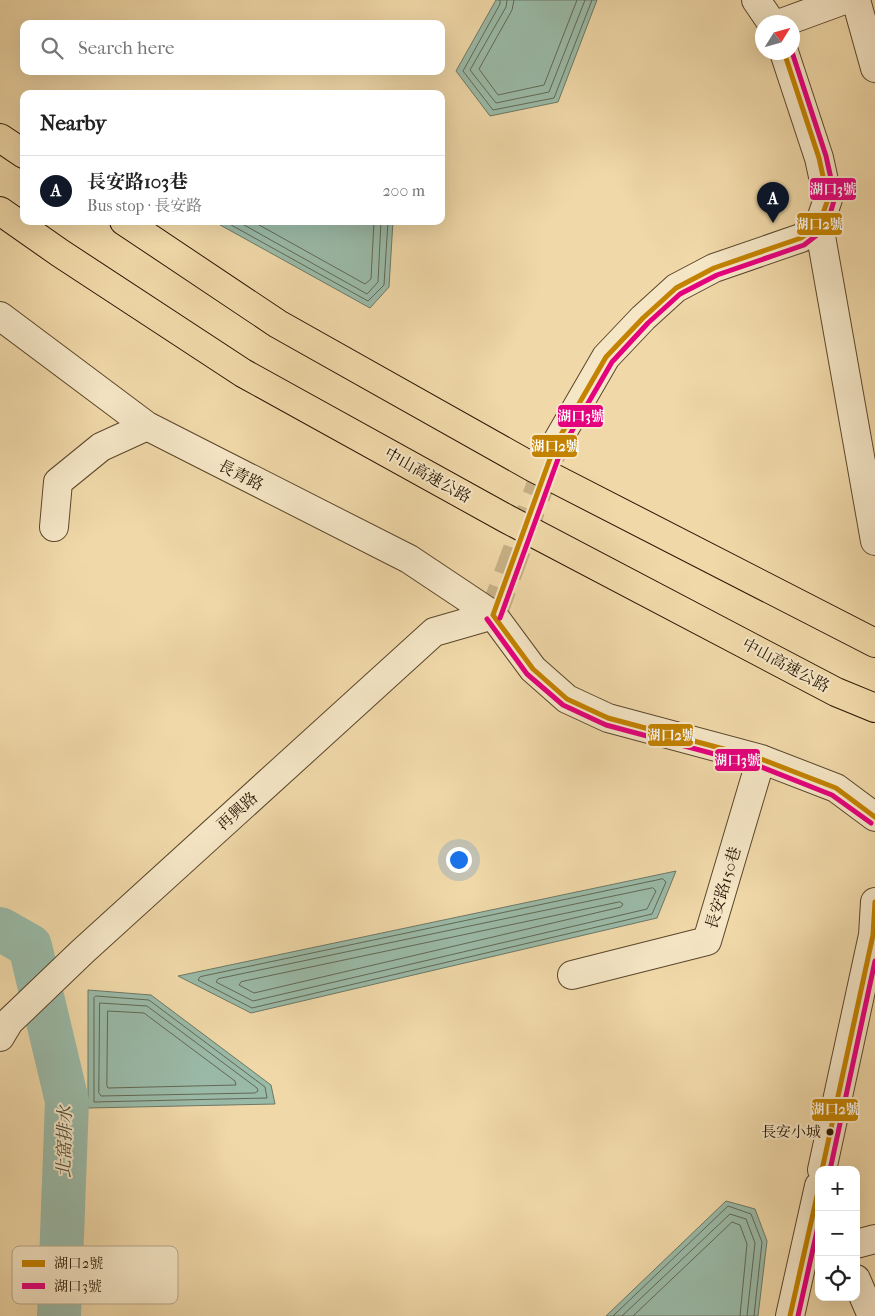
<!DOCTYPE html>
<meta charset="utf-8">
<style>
body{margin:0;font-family:"IM FELL French Canon","Noto Serif TC",serif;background:#f6f6f6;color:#222}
.controls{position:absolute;right:15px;bottom:15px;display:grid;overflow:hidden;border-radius:10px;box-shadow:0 5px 20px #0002}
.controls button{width:45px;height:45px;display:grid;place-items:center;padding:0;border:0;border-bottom:1px solid #e0e0e0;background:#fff;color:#222;font:25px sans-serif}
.compass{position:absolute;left:755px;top:15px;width:45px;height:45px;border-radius:50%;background:#fff;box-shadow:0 5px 20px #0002;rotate:53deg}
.you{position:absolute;left:458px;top:859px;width:18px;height:18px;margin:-12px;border:4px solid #fff;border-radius:50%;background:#1a73e8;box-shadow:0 0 0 8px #1a73e833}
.badge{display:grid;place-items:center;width:32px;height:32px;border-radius:50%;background:#111827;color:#fff;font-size:16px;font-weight:700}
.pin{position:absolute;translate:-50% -41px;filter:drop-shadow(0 1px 2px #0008)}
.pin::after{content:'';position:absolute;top:26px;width:18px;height:15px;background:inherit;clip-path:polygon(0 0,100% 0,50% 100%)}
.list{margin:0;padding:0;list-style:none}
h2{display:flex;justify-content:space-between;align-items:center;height:65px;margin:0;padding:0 20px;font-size:21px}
h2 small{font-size:16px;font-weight:400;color:#767676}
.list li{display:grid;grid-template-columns:32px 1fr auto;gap:15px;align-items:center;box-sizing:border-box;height:70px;padding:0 20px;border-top:1px solid #e0e0e0}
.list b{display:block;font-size:19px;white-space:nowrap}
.list p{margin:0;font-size:16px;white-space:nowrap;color:#767676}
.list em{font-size:16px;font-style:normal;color:#767676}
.icon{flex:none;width:28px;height:28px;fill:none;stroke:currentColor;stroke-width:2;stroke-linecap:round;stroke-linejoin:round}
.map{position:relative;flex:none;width:875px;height:1316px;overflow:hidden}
.search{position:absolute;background:#fff;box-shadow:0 5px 20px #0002;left:20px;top:20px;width:425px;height:55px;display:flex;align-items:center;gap:12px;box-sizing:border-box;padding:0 18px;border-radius:10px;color:#767676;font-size:19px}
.panel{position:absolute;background:#fff;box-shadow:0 5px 20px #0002;left:20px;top:90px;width:425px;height:135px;border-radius:10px}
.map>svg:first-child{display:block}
.water{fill:#9abaa8;stroke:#6c7865}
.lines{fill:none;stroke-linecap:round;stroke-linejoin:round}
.shore{stroke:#616854;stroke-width:1}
.river{stroke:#9abaa8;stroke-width:44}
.minor-tunnel{stroke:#c8b187;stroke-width:28;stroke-dasharray:28 14;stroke-linecap:butt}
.minor-casing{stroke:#5a462b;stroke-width:30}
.highway-casing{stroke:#281501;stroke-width:30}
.minor{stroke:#f5e6c6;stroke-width:28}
.highway{stroke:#f0d8a8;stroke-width:28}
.bus-1-casing{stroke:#f5e6c6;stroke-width:9}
.bus-2-casing{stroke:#f5e6c6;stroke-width:9}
.bus-1{stroke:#c38200;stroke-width:5}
.bus-2{stroke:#e5007d;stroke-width:5}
.bus-dot{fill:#281501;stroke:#f5e6c6;stroke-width:2}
.labels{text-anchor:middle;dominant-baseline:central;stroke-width:4;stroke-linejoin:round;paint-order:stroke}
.bus-label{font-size:15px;fill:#281501;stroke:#f5e6c6;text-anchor:end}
.street-label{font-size:16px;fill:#281501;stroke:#f5e6c6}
.water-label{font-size:18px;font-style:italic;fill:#504f3b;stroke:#f5e6c6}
.key{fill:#f5e6c6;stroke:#b8a78b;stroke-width:1}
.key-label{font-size:14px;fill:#281501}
.line-badge{stroke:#f5e6c6;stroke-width:2}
.badge-label{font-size:14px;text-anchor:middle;font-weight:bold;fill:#fff}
</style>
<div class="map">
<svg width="875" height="1316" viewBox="0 0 875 1316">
<rect width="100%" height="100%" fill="#f0d8a8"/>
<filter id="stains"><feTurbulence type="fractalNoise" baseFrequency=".004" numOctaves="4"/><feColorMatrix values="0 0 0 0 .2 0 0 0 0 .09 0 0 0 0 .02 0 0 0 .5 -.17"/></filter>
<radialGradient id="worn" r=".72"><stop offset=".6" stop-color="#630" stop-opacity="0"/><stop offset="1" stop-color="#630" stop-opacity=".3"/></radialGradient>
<path class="water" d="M496,0H597L558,102L490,116L456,71Z
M213,221H393L389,287L370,308Z
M676,871L657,918L251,1013L178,976Z
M88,990L151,995L271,1085L275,1104L88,1108Z
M726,1201L755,1209L767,1241L758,1316H606Z"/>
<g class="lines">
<path class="shore" d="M500,0V4L463,71L493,110L554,98L592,0
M507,0L506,7L470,70L496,103L549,92L585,0
M514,0L512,10L479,69L498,95L544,85L577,0
M224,221L368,301L384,285L388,221
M237,221L367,294L378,282L381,221
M252,221L365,284L371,279L374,221
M663,879L666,882L652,914L252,1008L198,980L200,977Z
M653,888L656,891L647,909L253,1001L216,982L218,979Z
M620,902L623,904L621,907L254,993L239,985L241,982Z
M96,996L149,1000L265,1087L267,1098L94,1102V998Z
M100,1003L147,1006L257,1088L258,1091L255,1093L101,1096L99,1093Z
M108,1011L144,1013L235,1081L236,1085L108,1088L107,1086Z
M613,1316L728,1206L751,1214L762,1242L754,1316
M622,1316L730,1214L746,1219L755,1243L747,1316
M633,1316L732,1222L740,1225L747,1244L740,1316"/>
<path class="river" d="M0,929L30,946L67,1101L59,1316"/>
<path class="minor-tunnel" d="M493,615L555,445"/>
<defs>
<path id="minor" d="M756,0L771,22
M856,0L875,68
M784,22L844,0
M819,225L875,541
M0,316L147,426L409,559L493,615L533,669L567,699L608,718L761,759L836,788L875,817
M555,445L606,357L643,318L676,288L714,268L801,238L819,225L828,199L819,158L784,52
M54,527L58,482L101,447L147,426
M572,975L707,941L761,759
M0,1037L9,1022L82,952L434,632L493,615
M822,1170L873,935L875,902
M856,1244L875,1239
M856,1279L872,1316
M790,1316L819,1186"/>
<path id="highway" d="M0,138L24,154
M0,211L60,253L243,373L507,519L836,692L875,708
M124,221L278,324L534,468L875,643"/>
</defs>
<use href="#minor" class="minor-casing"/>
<use href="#highway" class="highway-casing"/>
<use href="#minor" class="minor"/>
<use href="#highway" class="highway"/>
<defs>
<path id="bus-1" d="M493,615L555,445L606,357L643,318L676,288L714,268L801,238L819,225L828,199L819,158L784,52
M493,615L533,669L567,699L608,718L761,759L836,788L875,817
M822,1170L873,935L875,902
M790,1316L819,1187"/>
<path id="bus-2" d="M500,618L562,448L612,362L648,323L680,294L717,275L804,245L826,228L835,197L826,156L792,52
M487,619L527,674L563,705L606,725L759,766L832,795L871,823
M830,1170L875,961
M798,1316L819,1222"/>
</defs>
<use href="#bus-1" class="bus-1-casing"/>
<use href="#bus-2" class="bus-2-casing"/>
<use href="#bus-1" class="bus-1"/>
<use href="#bus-2" class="bus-2"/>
</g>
<circle class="bus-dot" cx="830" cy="1132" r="4.5"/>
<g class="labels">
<g class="bus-label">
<text x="821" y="1132">長安小城</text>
</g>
<g class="street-label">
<text transform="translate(241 475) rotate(27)">長青路</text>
<text transform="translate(428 475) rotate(29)">中山高速公路</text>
<text transform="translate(786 665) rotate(28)">中山高速公路</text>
<text transform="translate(237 811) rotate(-42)">再興路</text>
<text transform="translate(723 888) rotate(-73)">長安路150巷</text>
</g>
<g class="water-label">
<text transform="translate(65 1142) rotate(-89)">北窩排水</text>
</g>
</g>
<rect x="12" y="1246" width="166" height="58" rx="8" class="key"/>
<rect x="22" y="1260" width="23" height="7" fill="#c38200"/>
<rect x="22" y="1283" width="23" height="6" fill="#e5007d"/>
<g class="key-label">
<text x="54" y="1268">湖口2號</text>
<text x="54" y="1291">湖口3號</text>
</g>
<g class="line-badge">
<rect x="809" y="177" width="48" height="24" rx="5" fill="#e5007d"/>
<rect x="796" y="212" width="47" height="24" rx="5" fill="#c38200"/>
<rect x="557" y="404" width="47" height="24" rx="5" fill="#e5007d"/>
<rect x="531" y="434" width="47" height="24" rx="5" fill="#c38200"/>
<rect x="647" y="723" width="47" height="24" rx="5" fill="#c38200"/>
<rect x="714" y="748" width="47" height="24" rx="5" fill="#e5007d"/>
<rect x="811" y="1098" width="48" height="24" rx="5" fill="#c38200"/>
</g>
<g class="badge-label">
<text x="833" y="194">湖口3號</text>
<text x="819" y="229">湖口2號</text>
<text x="581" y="421">湖口3號</text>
<text x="555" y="451">湖口2號</text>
<text x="671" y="740">湖口2號</text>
<text x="737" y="765">湖口3號</text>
<text x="835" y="1114">湖口2號</text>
</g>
<rect width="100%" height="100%" filter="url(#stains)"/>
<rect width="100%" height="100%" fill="url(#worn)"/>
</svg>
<div class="controls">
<button>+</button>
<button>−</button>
<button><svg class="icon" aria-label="locate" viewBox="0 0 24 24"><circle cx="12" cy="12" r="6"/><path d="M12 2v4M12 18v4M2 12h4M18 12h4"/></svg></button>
</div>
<svg class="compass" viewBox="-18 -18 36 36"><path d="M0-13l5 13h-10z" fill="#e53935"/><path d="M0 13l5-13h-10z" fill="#767676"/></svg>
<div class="you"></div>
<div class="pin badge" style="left:773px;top:223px">A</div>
<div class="search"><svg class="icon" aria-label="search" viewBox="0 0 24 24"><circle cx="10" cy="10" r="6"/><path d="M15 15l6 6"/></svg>Search here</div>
<section class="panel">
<h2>Nearby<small></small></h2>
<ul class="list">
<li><span class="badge">A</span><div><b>長安路103巷</b><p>Bus stop · 長安路</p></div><em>200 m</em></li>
</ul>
</section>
</div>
